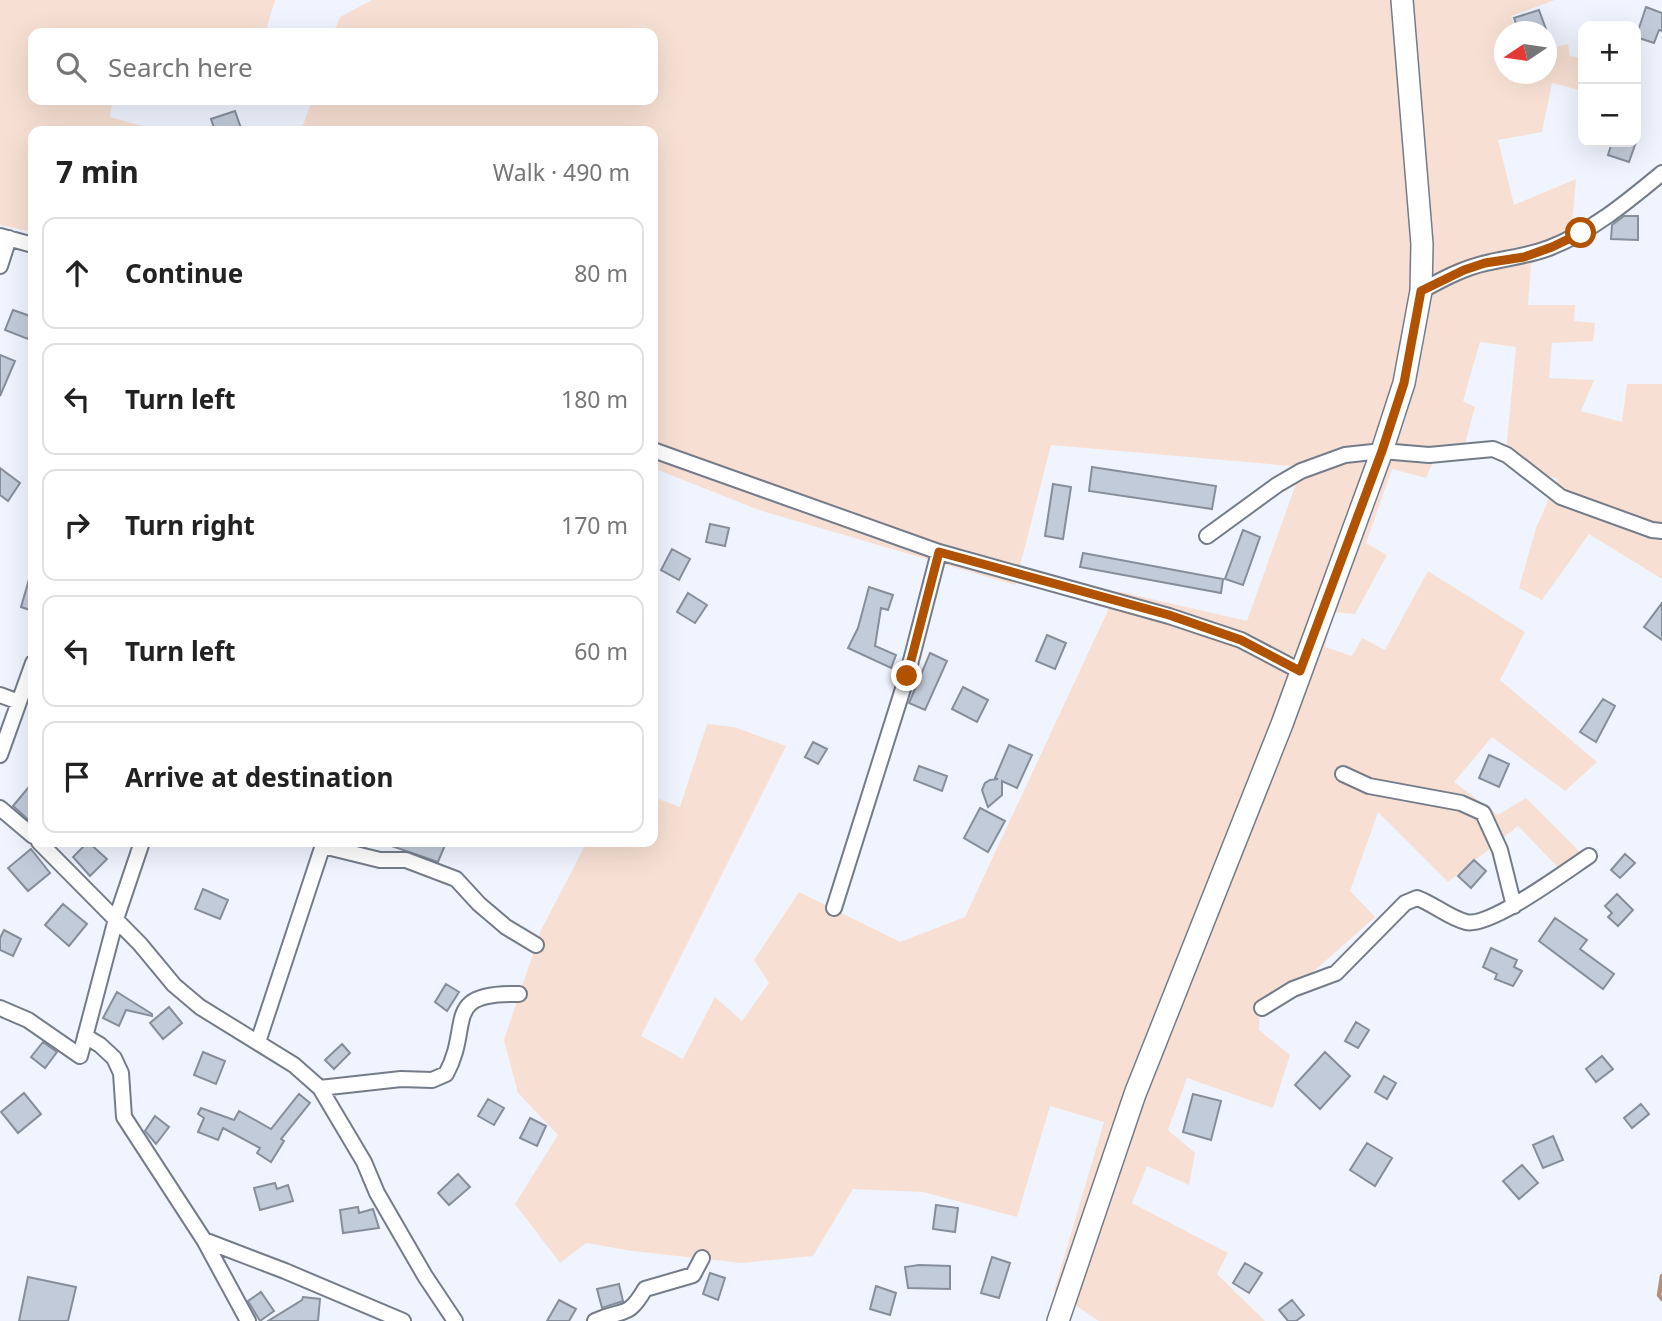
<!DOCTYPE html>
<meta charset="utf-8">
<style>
body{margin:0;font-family:"Noto Sans",sans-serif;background:#f2f2f2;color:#222}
.controls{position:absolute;right:21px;top:21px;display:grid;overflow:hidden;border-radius:14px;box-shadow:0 7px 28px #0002}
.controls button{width:63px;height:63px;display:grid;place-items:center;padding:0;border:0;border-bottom:2px solid #e0e0e0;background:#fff;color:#222;font:35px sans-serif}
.compass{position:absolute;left:1494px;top:21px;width:63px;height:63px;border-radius:50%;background:#fff;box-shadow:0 7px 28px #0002;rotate:257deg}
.stop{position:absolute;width:21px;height:21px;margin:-16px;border:5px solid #b05200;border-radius:50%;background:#fff}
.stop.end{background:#b05200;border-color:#fff;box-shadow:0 2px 7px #0008}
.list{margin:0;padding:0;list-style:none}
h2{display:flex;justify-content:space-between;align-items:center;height:91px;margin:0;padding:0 28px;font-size:30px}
h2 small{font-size:23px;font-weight:400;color:#767676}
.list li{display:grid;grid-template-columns:46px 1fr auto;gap:21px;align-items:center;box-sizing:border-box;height:112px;margin:0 14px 14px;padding:0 14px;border:2px solid #e0e0e0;border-radius:14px}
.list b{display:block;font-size:26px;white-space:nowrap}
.list em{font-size:23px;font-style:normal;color:#767676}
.icon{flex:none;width:38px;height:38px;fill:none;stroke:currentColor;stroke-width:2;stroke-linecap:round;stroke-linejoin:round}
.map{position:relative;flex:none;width:1662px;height:1321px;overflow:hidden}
.search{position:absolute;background:#fff;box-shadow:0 7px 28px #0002;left:28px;top:28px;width:630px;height:77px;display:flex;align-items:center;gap:18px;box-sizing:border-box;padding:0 24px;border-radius:14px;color:#767676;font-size:26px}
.panel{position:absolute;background:#fff;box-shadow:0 7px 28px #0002;left:28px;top:126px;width:630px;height:721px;border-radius:14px}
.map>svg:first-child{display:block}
.green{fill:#f7e0d3}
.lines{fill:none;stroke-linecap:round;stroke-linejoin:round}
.stream{stroke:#b48e7a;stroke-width:4.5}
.building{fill:#c2cbda;stroke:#868e9c;stroke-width:2}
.minor-casing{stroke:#747c8a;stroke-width:18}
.secondary-casing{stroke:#747c8a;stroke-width:24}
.minor{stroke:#fff;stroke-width:14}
.secondary{stroke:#fff;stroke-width:21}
.route{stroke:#b05200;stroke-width:9}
</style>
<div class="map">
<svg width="1662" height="1321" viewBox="0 0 1662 1321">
<rect width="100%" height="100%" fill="#eff4fe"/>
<path class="green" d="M0,0H275L265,33H33V100H113L110,117L152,129V131H33V232L0,225Z
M372,0H1555L1511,16L1516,31L1504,32V74H1546L1547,49L1568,44L1570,56L1583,58V91L1552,83L1542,132L1498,140L1514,205L1576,179L1570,245L1532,251L1528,305H1575L1574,321L1595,323L1593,341L1552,343L1549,378L1594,380L1581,411L1622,422L1627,384H1662V579L1589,534L1542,600L1519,588L1536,528L1558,479L1505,463L1516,347L1480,342L1463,401L1475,407L1462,455L1440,446L1426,478L1392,469L1366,543L1387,555L1355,614L1333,612L1325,647L1352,656L1362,638L1385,650L1428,571L1525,632L1500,680L1597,762L1565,791L1492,737L1454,782L1498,815L1526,798L1590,862L1568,878L1518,826L1448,882L1378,812L1350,891L1375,917L1313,972L1260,1001L1259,1030L1290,1055L1273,1108L1187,1078L1168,1130L1195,1153L1189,1185L1147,1166L1132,1203L1228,1253L1217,1274L1265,1321H1099L1054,1291L1104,1122L1050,1106L1017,1217L923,1192L853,1189L813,1256L741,1263L632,1251L586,1243L560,1263L515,1204L558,1135L518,1093L504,1040L541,930L587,842H653V797L680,807L707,724L734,727L786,746L641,1036L683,1059L715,997L742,1021L769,983L754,960L799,892L900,942L965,917L1117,591L1247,621L1302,467L1051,445L1015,585L759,510L653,468V131H301L312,100H653V33H334L340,17Z"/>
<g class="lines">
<path class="stream" d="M1662,1276L1659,1295L1662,1299"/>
</g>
<path class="building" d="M1646,7L1662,13V31L1659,30L1654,43L1636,37Z
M1539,10L1547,32H1519L1514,18Z
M235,111L242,131H215L211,119Z
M1612,142H1636L1629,162L1608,155Z
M1624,216H1638V240L1611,239L1612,225Z
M13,310L33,317V325L28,339L5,330Z
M0,355L15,361L0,396Z
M1092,467L1216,486L1212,509L1089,491Z
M0,468L20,483L8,501L0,495Z
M1053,484L1071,487L1063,539L1045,536Z
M710,524L729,528L725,546L706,542Z
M1243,530L1260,537L1243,585L1225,579Z
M672,549L690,559L679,580L661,570Z
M1083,553L1223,579L1221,593L1080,567Z
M30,576H33V611L21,607Z
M869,587L893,595L888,610L881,608L875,646L896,655L891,668L848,648L858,628Z
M688,593L707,605L695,623L677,612Z
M1662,603V640L1644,627Z
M1047,635L1066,643L1055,669L1036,661Z
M930,653L947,661L925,710L909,703Z
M963,687L988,700L977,722L952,709Z
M1603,699L1615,706L1596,742L1580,732Z
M813,742L827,749L818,764L805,757Z
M1009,745L1032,755L1017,788L1002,781V795L988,807L982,790L985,783L990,780L998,779L995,778Z
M1489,755L1509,764L1499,787L1479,778Z
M919,766L947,776L942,791L914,780Z
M33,782V824L13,806Z
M980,808L1005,821L988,852L964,838Z
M88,842L107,859L90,876L73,857Z
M380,842H437L445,845L438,862Z
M31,849L50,873L28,891L8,868Z
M1625,854L1635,863L1620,878L1611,870Z
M1474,860L1486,871L1471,888L1458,876Z
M203,889L228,900L220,919L195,909Z
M1617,894L1633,910L1618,926L1608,917L1612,913L1605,906Z
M63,904L87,924L69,946L45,925Z
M1555,918L1587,940L1580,949L1614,974L1603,989L1539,941Z
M4,930L21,939L13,956L0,950V938Z
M1491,948L1517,960L1514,967L1522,971L1513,986L1495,979L1497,974L1483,967Z
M446,984L459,992L447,1011L435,1002Z
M117,992L152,1014V1016L126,1010L119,1026L103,1018Z
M169,1007L182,1023L163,1039L150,1023Z
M1356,1022L1369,1030L1358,1048L1345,1041Z
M43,1042L57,1052L45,1068L31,1057Z
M342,1044L350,1053L334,1069L325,1060Z
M203,1052L225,1061L216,1084L194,1075Z
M1325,1052L1350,1076L1320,1109L1295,1085Z
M1602,1056L1613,1069L1596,1082L1586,1069Z
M1384,1076L1396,1083L1387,1099L1375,1092Z
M24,1093L41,1114L18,1133L1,1112Z
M299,1094L310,1103L281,1139L284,1141L271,1162L257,1153L260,1148L223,1128L218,1140L198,1132L204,1118L198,1114L201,1108L234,1120L239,1111L271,1129Z
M1193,1094L1221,1101L1211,1140L1183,1132Z
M488,1099L504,1108L494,1125L478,1116Z
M1641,1104L1649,1114L1632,1128L1624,1118Z
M155,1116L169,1127L156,1144L145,1131Z
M530,1118L546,1126L537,1146L520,1138Z
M1553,1136L1563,1160L1543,1168L1533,1145Z
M1367,1143L1392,1158L1375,1186L1350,1170Z
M1522,1165L1538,1183L1519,1199L1503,1181Z
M458,1174L470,1187L449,1205L438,1193Z
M275,1183L277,1189L288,1185L293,1201L260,1210L254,1188Z
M936,1205L958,1208L955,1232L933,1229Z
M358,1207L359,1213L373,1209L379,1228L343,1233L340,1210Z
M992,1257L1010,1263L999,1298L981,1293Z
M1245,1263L1262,1273L1249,1293L1233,1283Z
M919,1265L950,1266V1289L908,1288L905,1267Z
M710,1273L725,1278L718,1300L703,1294Z
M28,1277L76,1287L68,1321H19Z
M619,1284L623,1301L602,1308L597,1289Z
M876,1286L896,1293L890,1315L870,1309Z
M261,1292L274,1311L260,1321L248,1301Z
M303,1297L320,1299L318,1321H268L302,1300Z
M559,1300L576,1309L569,1321H547Z
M1292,1300L1304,1315L1296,1321H1288L1279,1310Z"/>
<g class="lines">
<defs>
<path id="minor" d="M0,236L33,245
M0,266L9,238
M1421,291C1441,280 1463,268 1486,263C1507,258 1528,256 1549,248C1591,232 1627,202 1662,173
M653,450L939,552L1169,616L1241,640L1300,671
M1207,536L1277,485L1301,471L1345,455L1382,451L1429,455L1493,449L1507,455L1561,497L1652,530L1662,531
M0,695L19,702
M0,755L33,663
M1343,774L1369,786L1461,803L1483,813L1500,850L1514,906
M0,808L33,836
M39,842L140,944L174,985L200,1007L294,1065L320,1088L364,1162L377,1193L425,1276L455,1321
M323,846L380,860H406L456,879L479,904L506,927L536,945
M834,908L907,676L939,552
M0,1008L28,1020L80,1056L116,919L142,842
M1262,1008L1293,989L1336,973L1405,903L1417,898C1434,904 1449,918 1466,922C1490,928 1566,871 1589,856
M85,1036L100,1045L114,1058L121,1073L124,1117L204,1240L248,1321
M258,1042L324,842
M320,1088L401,1079L432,1080L446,1074C473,1025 440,992 519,994
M204,1240L285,1271L403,1321
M595,1321C623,1308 627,1320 645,1289L693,1275L702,1258"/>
<path id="secondary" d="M1058,1321L1135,1094L1282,724L1382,451L1404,383L1421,291L1422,244L1402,0"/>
</defs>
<use href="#minor" class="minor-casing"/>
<use href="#secondary" class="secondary-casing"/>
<use href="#minor" class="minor"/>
<use href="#secondary" class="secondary"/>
</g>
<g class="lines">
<path class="route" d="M907,676L939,552L1169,615L1241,640L1300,671L1382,451L1404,383L1421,291L1464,270L1485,263L1524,257L1552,247L1581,233"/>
</g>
</svg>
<div class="controls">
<button>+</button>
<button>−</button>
</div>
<svg class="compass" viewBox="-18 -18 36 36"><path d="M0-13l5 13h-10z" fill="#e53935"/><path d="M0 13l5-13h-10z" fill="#767676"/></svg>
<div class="stop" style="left:1581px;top:233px"></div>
<div class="stop end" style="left:907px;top:676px"></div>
<div class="search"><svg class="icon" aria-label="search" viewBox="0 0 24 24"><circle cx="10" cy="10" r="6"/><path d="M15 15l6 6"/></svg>Search here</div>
<section class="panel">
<h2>7 min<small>Walk · 490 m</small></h2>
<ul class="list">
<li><svg class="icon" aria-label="ahead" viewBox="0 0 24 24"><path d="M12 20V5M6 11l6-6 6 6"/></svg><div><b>Continue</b></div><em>80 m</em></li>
<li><svg class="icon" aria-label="left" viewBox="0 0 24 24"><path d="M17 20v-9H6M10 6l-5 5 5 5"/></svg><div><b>Turn left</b></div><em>180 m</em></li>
<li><svg class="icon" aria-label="right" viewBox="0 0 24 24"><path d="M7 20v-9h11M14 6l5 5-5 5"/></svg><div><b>Turn right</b></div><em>170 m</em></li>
<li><svg class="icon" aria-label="left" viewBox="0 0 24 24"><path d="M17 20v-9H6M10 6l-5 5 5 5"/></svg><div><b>Turn left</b></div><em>60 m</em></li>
<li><svg class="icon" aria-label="arrive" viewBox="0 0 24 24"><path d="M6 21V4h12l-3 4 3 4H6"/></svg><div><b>Arrive at destination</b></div></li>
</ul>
</section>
</div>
